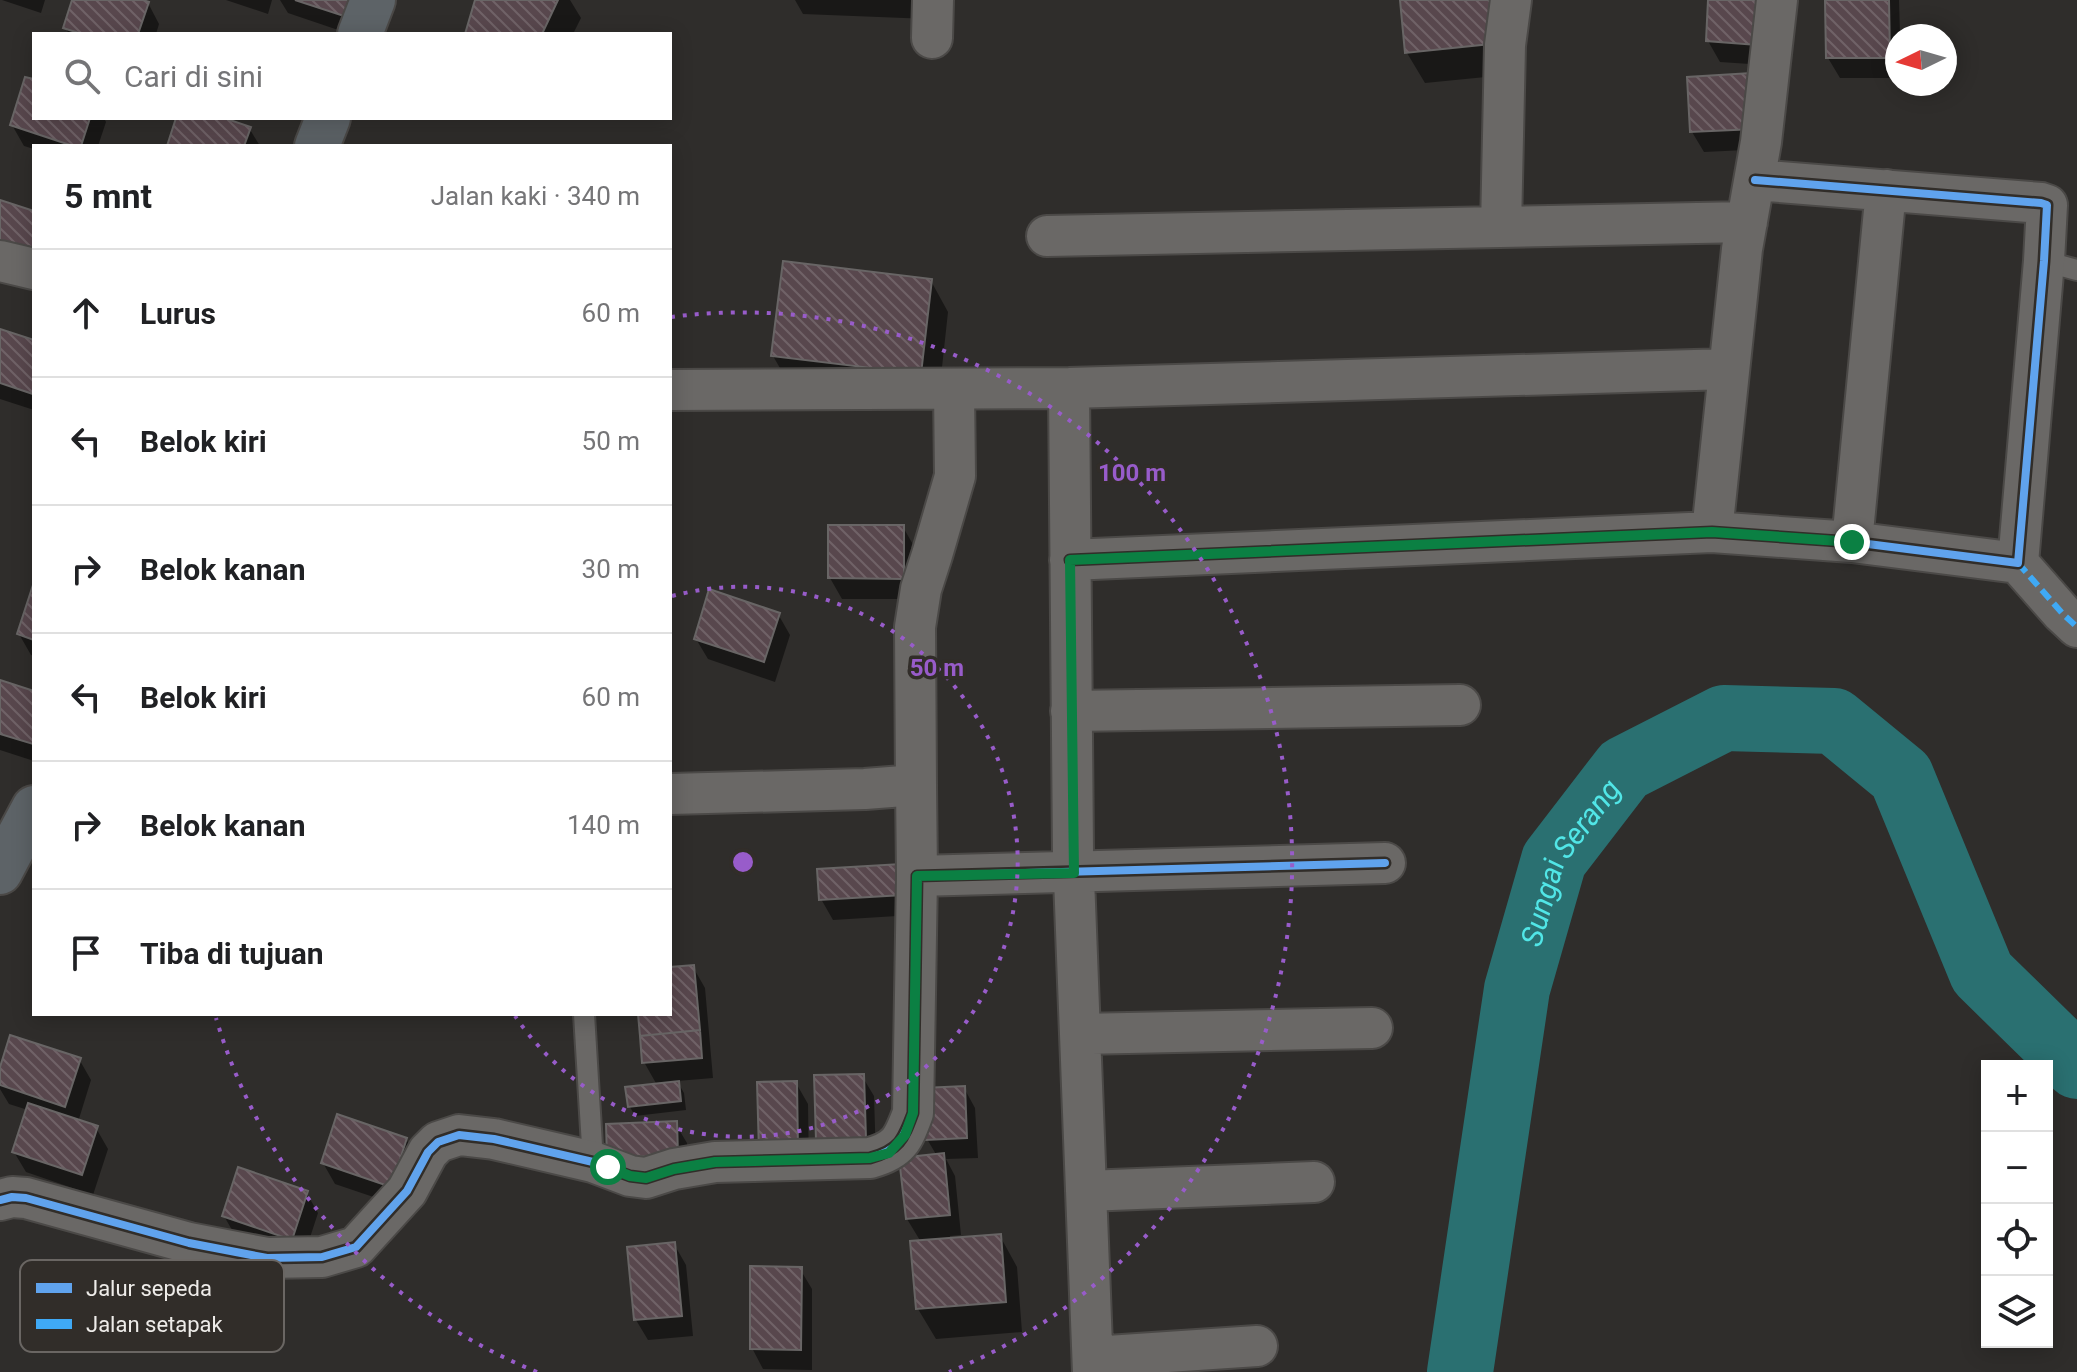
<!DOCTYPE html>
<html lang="id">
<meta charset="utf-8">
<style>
body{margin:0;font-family:Roboto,sans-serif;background:#f6f6f6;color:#202124}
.controls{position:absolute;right:24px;bottom:24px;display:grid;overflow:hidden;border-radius:0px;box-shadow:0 4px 20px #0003}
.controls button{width:72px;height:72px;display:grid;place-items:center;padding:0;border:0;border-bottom:2px solid #e0e0e0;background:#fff;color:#202124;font:40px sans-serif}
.compass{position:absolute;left:1885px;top:24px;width:72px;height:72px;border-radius:50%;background:#fff;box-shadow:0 4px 20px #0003;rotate:265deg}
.stop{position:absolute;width:24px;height:24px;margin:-18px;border:6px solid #0b8043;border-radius:50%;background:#fff}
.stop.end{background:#0b8043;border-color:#fff;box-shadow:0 2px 8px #0008}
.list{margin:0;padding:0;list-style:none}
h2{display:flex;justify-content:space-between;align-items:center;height:104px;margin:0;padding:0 32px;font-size:34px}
h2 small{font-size:26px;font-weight:400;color:#757577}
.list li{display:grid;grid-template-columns:52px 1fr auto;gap:24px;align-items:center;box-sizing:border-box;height:128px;padding:0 32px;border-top:2px solid #e0e0e0}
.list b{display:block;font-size:30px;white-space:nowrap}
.list em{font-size:26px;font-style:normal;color:#757577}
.icon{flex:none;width:44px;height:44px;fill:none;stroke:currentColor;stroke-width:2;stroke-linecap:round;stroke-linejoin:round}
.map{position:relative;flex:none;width:2077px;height:1372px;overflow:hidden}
.search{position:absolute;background:#fff;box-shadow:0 4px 20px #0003;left:32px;top:32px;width:640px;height:88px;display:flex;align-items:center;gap:20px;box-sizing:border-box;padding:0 28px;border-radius:0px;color:#757577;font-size:30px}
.panel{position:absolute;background:#fff;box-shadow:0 4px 20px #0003;left:32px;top:144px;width:640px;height:872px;border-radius:0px}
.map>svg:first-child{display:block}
.shadow{fill:#0007}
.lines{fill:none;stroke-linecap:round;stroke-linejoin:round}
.river{stroke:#2a7071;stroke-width:66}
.building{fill:url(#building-back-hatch);stroke:#686565;stroke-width:2}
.lane-casing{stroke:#4b4947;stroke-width:24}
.street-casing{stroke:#4b4947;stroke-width:44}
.primary-casing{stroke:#4b4947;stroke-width:48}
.lane{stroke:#6a6866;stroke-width:20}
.street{stroke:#6a6866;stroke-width:40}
.primary{stroke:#5d6367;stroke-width:44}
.quiet{stroke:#3fa9f5;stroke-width:6;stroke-dasharray:12 6;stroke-linecap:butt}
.cycleway-casing{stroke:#312d29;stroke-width:13}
.cycleway{stroke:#60a3ed;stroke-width:8}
.route{stroke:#0b8043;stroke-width:10}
.ring{fill:none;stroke:#985cca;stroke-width:4;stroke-dasharray:4 8}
.labels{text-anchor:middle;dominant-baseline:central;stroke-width:7;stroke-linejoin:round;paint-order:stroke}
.water-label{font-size:30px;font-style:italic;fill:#51e6e7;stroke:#312d29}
.key{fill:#312d29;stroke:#6a6663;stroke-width:2}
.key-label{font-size:22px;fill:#eeece9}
.centre{fill:#985cca;stroke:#312d29;stroke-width:4}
.ring-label{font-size:24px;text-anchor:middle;font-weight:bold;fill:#985cca;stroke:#312d29;stroke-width:7;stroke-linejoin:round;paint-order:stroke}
</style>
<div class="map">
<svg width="2077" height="1372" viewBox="0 0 2077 1372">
<defs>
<pattern id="building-back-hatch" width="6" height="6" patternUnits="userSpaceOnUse" patternTransform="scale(2)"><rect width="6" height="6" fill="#58474d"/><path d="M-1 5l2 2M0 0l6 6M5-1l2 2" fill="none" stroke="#706267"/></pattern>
</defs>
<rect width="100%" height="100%" fill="#2f2d2b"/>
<path class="shadow" d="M2,0H45L41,13Z
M74,0H137L148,3L159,24L156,34H69L65,27Z
M226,0H272L268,14Z
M280,0H367L350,34L288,13Z
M477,0H570L581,18L573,34H467Z
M795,0H930L929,19L803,14Z
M1402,0H1508L1516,74L1425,83L1407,53Z
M1710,0L1781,66L1720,62L1708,41Z
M1827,0H1899L1900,36H1897V78H1840L1828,58Z
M1750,75L1766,149L1704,152L1692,132Z
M34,81V118H104L106,122L98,146H34V149L24,146L12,125Z
M178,118H218L249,128L260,146H169Z
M931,281L948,312L938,404L791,387L773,356Z
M0,331L34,342V410L0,399Z
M903,527L915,548V599H842L830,578Z
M34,587V656L31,655L19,634Z
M778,614L790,635L775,682L708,659L696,639Z
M0,682L34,693V761L0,750Z
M900,866L913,915L833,920L821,899Z
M693,967L705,988L713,1078L677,1081L684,1093L686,1110L635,1116L630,1107L657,1085L644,1062L640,1014H670V969Z
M79,1059L91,1080L78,1122L96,1128L108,1149L93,1195L26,1172L14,1152L28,1110L9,1104L0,1089V1073Z
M862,1076L874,1096L876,1160H829Z
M796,1083L808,1104L809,1171L772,1172Z
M964,1088L975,1108L978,1158L946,1159L955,1176L961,1235L950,1236V1240L1000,1236L1017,1267L1022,1332L936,1339L918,1309L921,1242L907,1219L937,1156L927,1139Z
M675,1123L687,1143L688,1175L609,1157Z
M406,1139L418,1160L403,1207L335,1184L323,1163Z
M306,1192L318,1213L303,1259L236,1237L224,1216Z
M674,1244L686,1265L693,1336L648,1340L636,1320Z
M800,1269L812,1289V1370L763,1369L752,1348Z"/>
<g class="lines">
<path class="river" id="s1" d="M1460,1372L1517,989L1554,860L1624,769L1724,718L1834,721L1901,776L1982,973L2077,1066"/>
</g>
<path class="building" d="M72,0H143L149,2L138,34H82L63,28Z
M295,0H349L344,16Z
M475,0H558L542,34H465Z
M1400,0H1495L1500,43L1405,53Z
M1708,0H1772L1770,46L1706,41Z
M1825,0H1889L1890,58H1826Z
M1751,73L1755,129L1690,132L1687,77Z
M25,77L34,79V118H90L81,146H73L10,125Z
M176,118H224L251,127L244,146H167Z
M0,200L34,211V266L0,254Z
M783,261L932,279L921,374L771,356Z
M0,329L34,340L33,394L0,383Z
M828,525H904V579L828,578Z
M33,585H34V640L17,634Z
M709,589L780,613L764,662L694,639Z
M0,680L34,691L33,744L0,734Z
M901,864L903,895L819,900L817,869Z
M694,965L700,1030L640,1036L638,1014H670V967Z
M700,1030L702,1058L642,1063L640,1036Z
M10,1035L81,1058L65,1107L0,1085V1067Z
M864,1074L866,1139L816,1140L814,1075Z
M679,1081L681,1101L628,1107L625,1087Z
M797,1081L798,1151L759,1152L757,1082Z
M965,1086L967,1138L925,1140L923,1088Z
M28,1103L98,1126L82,1175L12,1152Z
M337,1114L407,1138L391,1187L321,1163Z
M677,1121L678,1155L607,1158L606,1124Z
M944,1153L950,1215L906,1219L899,1158Z
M238,1167L308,1191L292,1240L222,1216Z
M1001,1234L1006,1302L916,1309L910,1241Z
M675,1242L682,1316L634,1320L627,1247Z
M750,1266L802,1267L801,1350L750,1349Z"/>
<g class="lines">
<defs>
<path id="lane" d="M2044,261L2077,270
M584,1014L593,1162"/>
<path id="street" d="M932,38L933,0
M1501,227L1505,45L1511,0
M1047,236L1747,222
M0,261L34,269
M1069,388L1073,852L1093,1372
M670,390L1069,388L1729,369
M1712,532L1742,249L1761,142L1777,0
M1852,542L1886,190
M1070,560L1712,532L1852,542L2018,563L2044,261L2047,205L2041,203L1755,180
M2018,563L2062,613L2077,627
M1071,711L1460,705
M916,785L917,876
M670,794L865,789L916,785L915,627L921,589L932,555L955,476L954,389
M1080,1034L1372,1028
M1086,1191L1314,1182
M0,1200L12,1197L26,1198L189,1243L267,1258L322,1257L356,1247L407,1191L428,1152L438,1142L459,1135L494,1139L593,1162L630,1176L646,1178L674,1169L715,1162L870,1158C899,1150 903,1140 913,1113L917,876L1385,863
M1093,1357L1257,1346"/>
<path id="primary" d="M360,34L373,0
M317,146L328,118
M0,872L34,808"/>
</defs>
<use href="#lane" class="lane-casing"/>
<use href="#street" class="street-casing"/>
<use href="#primary" class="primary-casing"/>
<use href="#lane" class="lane"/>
<use href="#street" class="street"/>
<use href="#primary" class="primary"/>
<path class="quiet" d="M2018,563L2062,613L2077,627"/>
<defs>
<path id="cycleway" d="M1070,560L1712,532L1852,542L2018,563L2044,261L2047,205L2041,203L1755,180
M0,1200L12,1197L26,1198L189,1243L267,1258L322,1257L356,1247L407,1191L428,1152L438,1142L459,1135L494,1139L593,1162L630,1176L646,1178L674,1169L715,1162L870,1158C899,1150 903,1140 913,1113L917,876L1385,863"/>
</defs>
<use href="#cycleway" class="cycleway-casing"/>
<use href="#cycleway" class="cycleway"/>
</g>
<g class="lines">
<path class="route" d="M608,1167L630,1176L646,1178L674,1169L715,1162L870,1158L889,1153L905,1135L913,1113L917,876L1074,873L1070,560L1712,532L1852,542"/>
</g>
<g class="ring">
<path d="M672 596A275 275 0 1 1 515 1016"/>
<path d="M537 1372A550 550 0 0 1 216 1018M671 317A550 550 0 0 1 949 1372"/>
</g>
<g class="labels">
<g class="water-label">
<text stroke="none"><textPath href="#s1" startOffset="526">Sungai Serang</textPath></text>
</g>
</g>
<rect x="20" y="1260" width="264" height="92" rx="12" class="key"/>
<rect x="36" y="1283" width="36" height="10" fill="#60a3ed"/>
<rect x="36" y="1319" width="36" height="10" fill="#3fa9f5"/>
<g class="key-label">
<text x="86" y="1296">Jalur sepeda</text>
<text x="86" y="1332">Jalan setapak</text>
</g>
<circle cx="743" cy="862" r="12" class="centre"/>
<g class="ring-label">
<text x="1132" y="481">100 m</text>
<text x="937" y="676">50 m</text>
</g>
</svg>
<div class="controls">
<button>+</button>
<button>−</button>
<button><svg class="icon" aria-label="locate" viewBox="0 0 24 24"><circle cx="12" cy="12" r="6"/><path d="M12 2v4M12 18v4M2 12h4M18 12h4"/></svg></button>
<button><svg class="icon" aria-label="layers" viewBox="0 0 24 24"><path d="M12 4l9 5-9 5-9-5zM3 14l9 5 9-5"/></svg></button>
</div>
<svg class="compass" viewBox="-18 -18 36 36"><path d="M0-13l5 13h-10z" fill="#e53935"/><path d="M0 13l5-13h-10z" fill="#757577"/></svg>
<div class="stop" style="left:608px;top:1167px"></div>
<div class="stop end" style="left:1852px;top:542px"></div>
<div class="search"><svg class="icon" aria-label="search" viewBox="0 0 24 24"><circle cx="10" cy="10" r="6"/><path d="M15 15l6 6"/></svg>Cari di sini</div>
<section class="panel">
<h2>5 mnt<small>Jalan kaki · 340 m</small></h2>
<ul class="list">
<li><svg class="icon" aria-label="ahead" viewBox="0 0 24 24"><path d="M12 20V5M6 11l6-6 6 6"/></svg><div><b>Lurus</b></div><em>60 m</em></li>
<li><svg class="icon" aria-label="left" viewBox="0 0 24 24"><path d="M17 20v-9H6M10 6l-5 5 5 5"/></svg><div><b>Belok kiri</b></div><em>50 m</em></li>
<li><svg class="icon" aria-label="right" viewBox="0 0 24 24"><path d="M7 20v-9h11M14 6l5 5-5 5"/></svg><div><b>Belok kanan</b></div><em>30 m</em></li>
<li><svg class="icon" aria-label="left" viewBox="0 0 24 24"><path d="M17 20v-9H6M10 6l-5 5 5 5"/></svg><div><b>Belok kiri</b></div><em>60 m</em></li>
<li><svg class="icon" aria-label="right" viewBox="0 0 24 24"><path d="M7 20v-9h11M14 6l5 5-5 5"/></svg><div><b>Belok kanan</b></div><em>140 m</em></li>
<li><svg class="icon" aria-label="arrive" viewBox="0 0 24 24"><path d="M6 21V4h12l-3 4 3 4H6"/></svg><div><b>Tiba di tujuan</b></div></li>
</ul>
</section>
</div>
